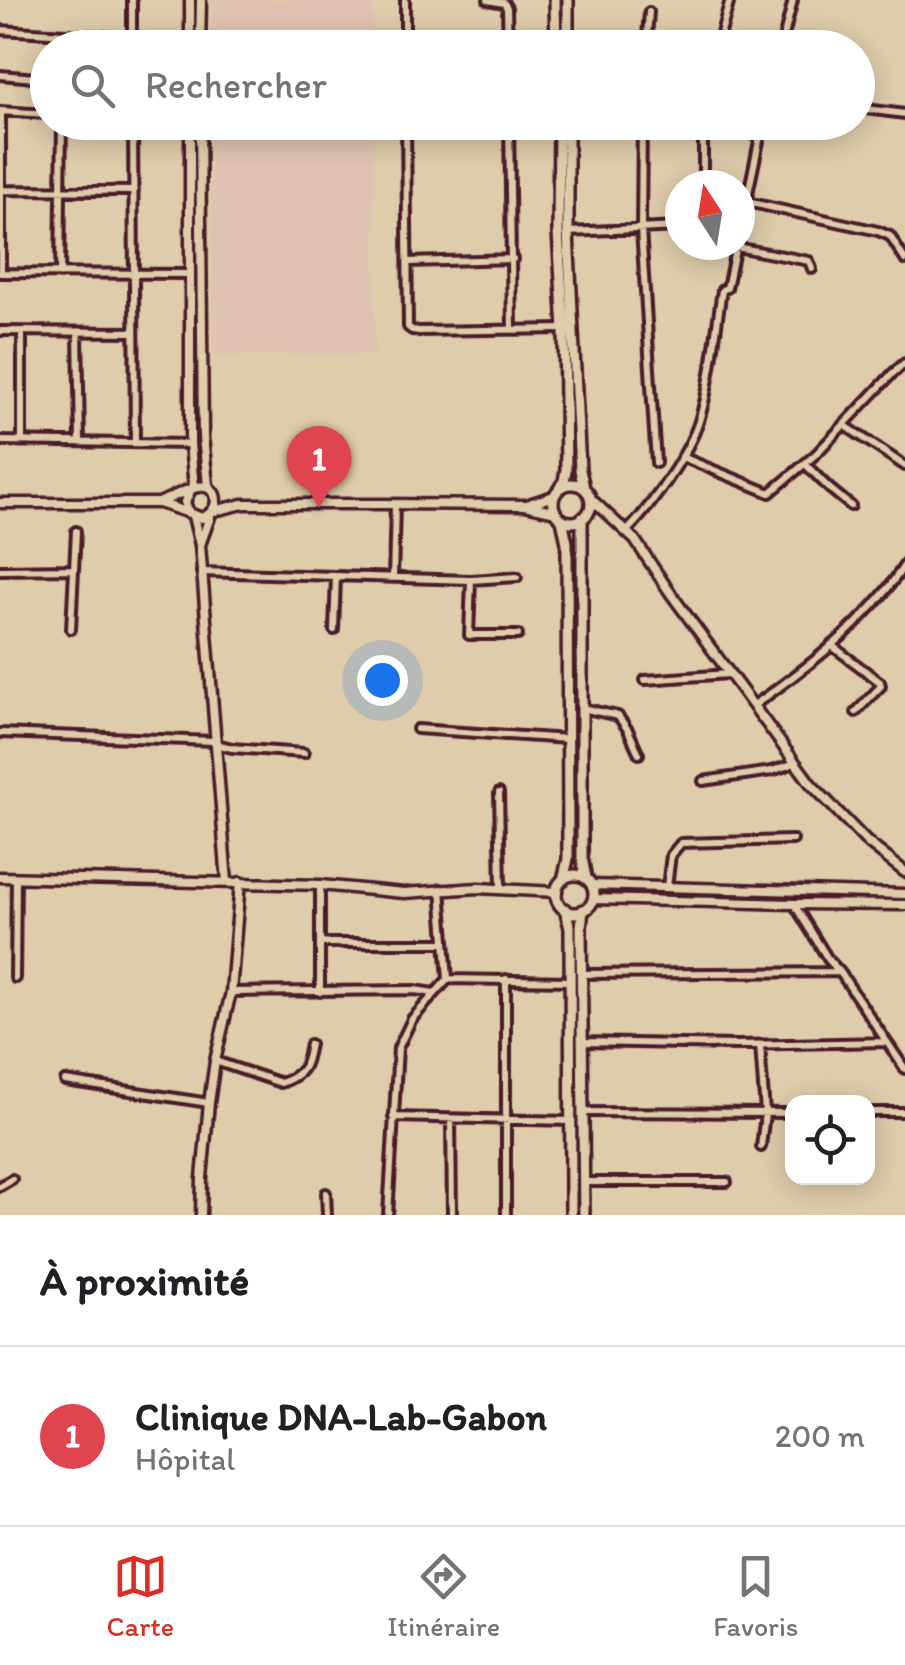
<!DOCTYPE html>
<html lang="fr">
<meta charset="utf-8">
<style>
body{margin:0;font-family:Itim,sans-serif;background:#f2f2f2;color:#202124}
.controls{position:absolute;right:30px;bottom:30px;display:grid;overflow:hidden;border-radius:20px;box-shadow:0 5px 25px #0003}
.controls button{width:90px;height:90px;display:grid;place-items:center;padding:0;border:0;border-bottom:2px solid #e0e0e0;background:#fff;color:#202124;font:50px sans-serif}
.compass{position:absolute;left:665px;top:170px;width:90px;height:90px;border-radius:50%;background:#fff;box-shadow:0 5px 25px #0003;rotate:348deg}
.you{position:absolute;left:382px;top:680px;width:35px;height:35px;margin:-25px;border:8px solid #fff;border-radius:50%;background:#1a73e8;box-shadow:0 0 0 15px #1a73e833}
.badge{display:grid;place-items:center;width:65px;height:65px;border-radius:50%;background:#d93025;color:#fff;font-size:32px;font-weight:700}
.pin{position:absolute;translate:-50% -82px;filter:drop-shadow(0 2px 5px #0008)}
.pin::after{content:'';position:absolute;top:52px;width:35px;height:30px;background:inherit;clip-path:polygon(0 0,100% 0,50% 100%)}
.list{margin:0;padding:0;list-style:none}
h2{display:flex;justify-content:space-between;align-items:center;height:130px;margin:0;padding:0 40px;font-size:42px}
h2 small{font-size:32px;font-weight:400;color:#757577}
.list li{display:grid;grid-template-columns:65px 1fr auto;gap:30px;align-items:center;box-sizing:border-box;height:180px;padding:0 40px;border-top:2px solid #e0e0e0}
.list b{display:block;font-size:38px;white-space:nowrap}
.list p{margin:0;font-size:32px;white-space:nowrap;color:#757577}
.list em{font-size:32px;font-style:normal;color:#757577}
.icon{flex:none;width:55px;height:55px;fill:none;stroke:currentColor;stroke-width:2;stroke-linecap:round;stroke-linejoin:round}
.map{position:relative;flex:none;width:905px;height:1215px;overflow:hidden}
.search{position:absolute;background:#fff;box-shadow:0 5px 25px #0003;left:30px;right:30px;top:30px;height:110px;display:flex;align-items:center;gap:25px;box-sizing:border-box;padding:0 35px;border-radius:55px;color:#757577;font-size:38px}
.sheet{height:310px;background:#fff}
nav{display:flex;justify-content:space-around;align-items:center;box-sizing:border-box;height:140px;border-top:2px solid #e0e0e0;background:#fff;font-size:28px;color:#757577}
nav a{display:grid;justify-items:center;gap:5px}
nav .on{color:#d93025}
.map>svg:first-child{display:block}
.built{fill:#e0c3b2}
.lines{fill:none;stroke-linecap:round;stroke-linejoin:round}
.minor-casing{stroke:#4a1f2b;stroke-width:14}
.tertiary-casing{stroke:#4a1f2b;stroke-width:15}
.secondary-casing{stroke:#4a1f2b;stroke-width:16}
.minor{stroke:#deccaa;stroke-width:6}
.tertiary{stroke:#deccaa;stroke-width:8}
.secondary{stroke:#deccaa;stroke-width:9}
</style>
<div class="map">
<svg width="905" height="1215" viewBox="0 0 905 1215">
<rect width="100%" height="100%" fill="#deccaa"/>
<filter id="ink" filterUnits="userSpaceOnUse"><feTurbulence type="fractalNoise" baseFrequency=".01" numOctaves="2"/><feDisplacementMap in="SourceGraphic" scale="20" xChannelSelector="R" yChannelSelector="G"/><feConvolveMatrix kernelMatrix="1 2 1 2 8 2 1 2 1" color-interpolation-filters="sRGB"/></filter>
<g filter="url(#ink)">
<path class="built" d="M211,0H373V47H211Z
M211,123H374L375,354L213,355Z"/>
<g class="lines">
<defs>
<path id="minor" d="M405,0V48
M488,0L504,3L507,8L508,48
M0,30L132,38
M132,48V0
M646,48L649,12
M717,48L730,0
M781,48L793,0
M0,75L48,79
M858,108L905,114
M0,111L48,114
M1,111V273
M133,122L135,443
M144,122L200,128
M406,122L408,327L412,330L419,331L564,329
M509,122L512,329
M642,122L641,229L656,463
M703,185V122
M1,190L134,191
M747,202L878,231L890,236L905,260
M568,232L680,227
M740,232L763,122
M736,247L809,261L812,269
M408,262L513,259
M0,273L190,274
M60,274L62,122
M0,331L134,332
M22,331V441
M78,332L80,442
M844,425L905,466
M0,441L190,444
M682,457L770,493L816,454L893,373L905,363
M805,464L829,488L851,506
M627,531C651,507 689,453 699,421C712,378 715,334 722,290L727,288L736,245
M0,570L74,569
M201,572L471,580L469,635H518
M393,578L395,505
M471,580L517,577
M71,629L76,531
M334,630L336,577
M831,645L880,682L881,686L856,712
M645,680L729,674
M753,706C808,667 868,622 905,564
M582,708L618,716L628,730L639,754
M417,729L568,739
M0,733L214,741
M216,744L232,748L304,753
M703,781L772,771L795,763
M499,793L501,888
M320,885V992
M667,887L671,855L681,843L793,840
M441,889L448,979
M794,904L828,959L840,972L905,1069
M320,943H445
M582,974L840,972
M15,978L16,877
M231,992L415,990L434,993
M583,1042L735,1045L887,1042
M760,1045L765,1113L761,1147
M215,1061L281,1083C304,1074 306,1067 310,1044
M65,1081L209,1103
M584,1112L792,1113
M868,1112H905
M393,1117L571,1121
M451,1119L452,1215
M584,1182H727
M0,1186L12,1179
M326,1193L327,1215
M388,1215L398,1048L412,1019L448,979L570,981
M506,1215V979"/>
<path id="tertiary" d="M190,48V0
M200,48L201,0
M190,122V444L194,488
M200,122L203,437L208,485L211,490
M591,499L635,540L671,594L811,784L867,842L905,872
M0,503H159L189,513
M159,503C171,498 186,489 198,487C219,483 223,510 202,518L189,513L185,502L190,491
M529,504L554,496
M214,511L243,504H382L525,505L556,512
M193,516L200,545L227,882
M200,545L210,517
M0,877L320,885L404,893L478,888L557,892
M592,885L905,894
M593,899L794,904L905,905
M201,1215L202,1178L209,1103L215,1061L231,992L240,882"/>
<path id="secondary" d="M555,0L556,48
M568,0V48
M568,122V232L580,470L584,488
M553 503a19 19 0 1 1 38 0a19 19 0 1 1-38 0Z
M559,489L564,481L566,470L564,329L558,232L559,122
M582,518V858L586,878
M562,519L567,543L568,859L563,880
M556 894a19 19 0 1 1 38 0a19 19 0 1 1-38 0Z
M565,909L570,928L571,1215
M583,910L581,927L584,1215"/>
</defs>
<use href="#minor" class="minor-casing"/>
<use href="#tertiary" class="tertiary-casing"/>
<use href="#secondary" class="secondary-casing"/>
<use href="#minor" class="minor"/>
<use href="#tertiary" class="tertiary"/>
<use href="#secondary" class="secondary"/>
</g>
</g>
</svg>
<div class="controls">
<button><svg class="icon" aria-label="locate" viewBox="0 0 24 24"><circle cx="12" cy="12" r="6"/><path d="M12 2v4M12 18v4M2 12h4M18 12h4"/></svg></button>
</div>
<svg class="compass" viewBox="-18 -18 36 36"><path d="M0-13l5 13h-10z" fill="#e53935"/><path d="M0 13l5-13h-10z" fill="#757577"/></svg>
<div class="you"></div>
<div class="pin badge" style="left:319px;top:508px;background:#e0444e">1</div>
<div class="search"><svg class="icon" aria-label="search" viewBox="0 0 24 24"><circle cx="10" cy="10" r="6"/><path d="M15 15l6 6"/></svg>Rechercher</div>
</div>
<section class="sheet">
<h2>À proximité<small></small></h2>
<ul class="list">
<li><span class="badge" style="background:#e0444e">1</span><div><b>Clinique DNA-Lab-Gabon</b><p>Hôpital</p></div><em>200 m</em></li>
</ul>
</section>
<nav>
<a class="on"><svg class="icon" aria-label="map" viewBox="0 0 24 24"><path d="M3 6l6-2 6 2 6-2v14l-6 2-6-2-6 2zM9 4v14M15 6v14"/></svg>Carte</a>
<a><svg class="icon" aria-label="directions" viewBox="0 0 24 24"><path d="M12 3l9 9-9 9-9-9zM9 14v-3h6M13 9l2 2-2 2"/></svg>Itinéraire</a>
<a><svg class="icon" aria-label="saved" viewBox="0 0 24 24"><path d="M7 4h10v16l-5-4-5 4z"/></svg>Favoris</a>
</nav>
